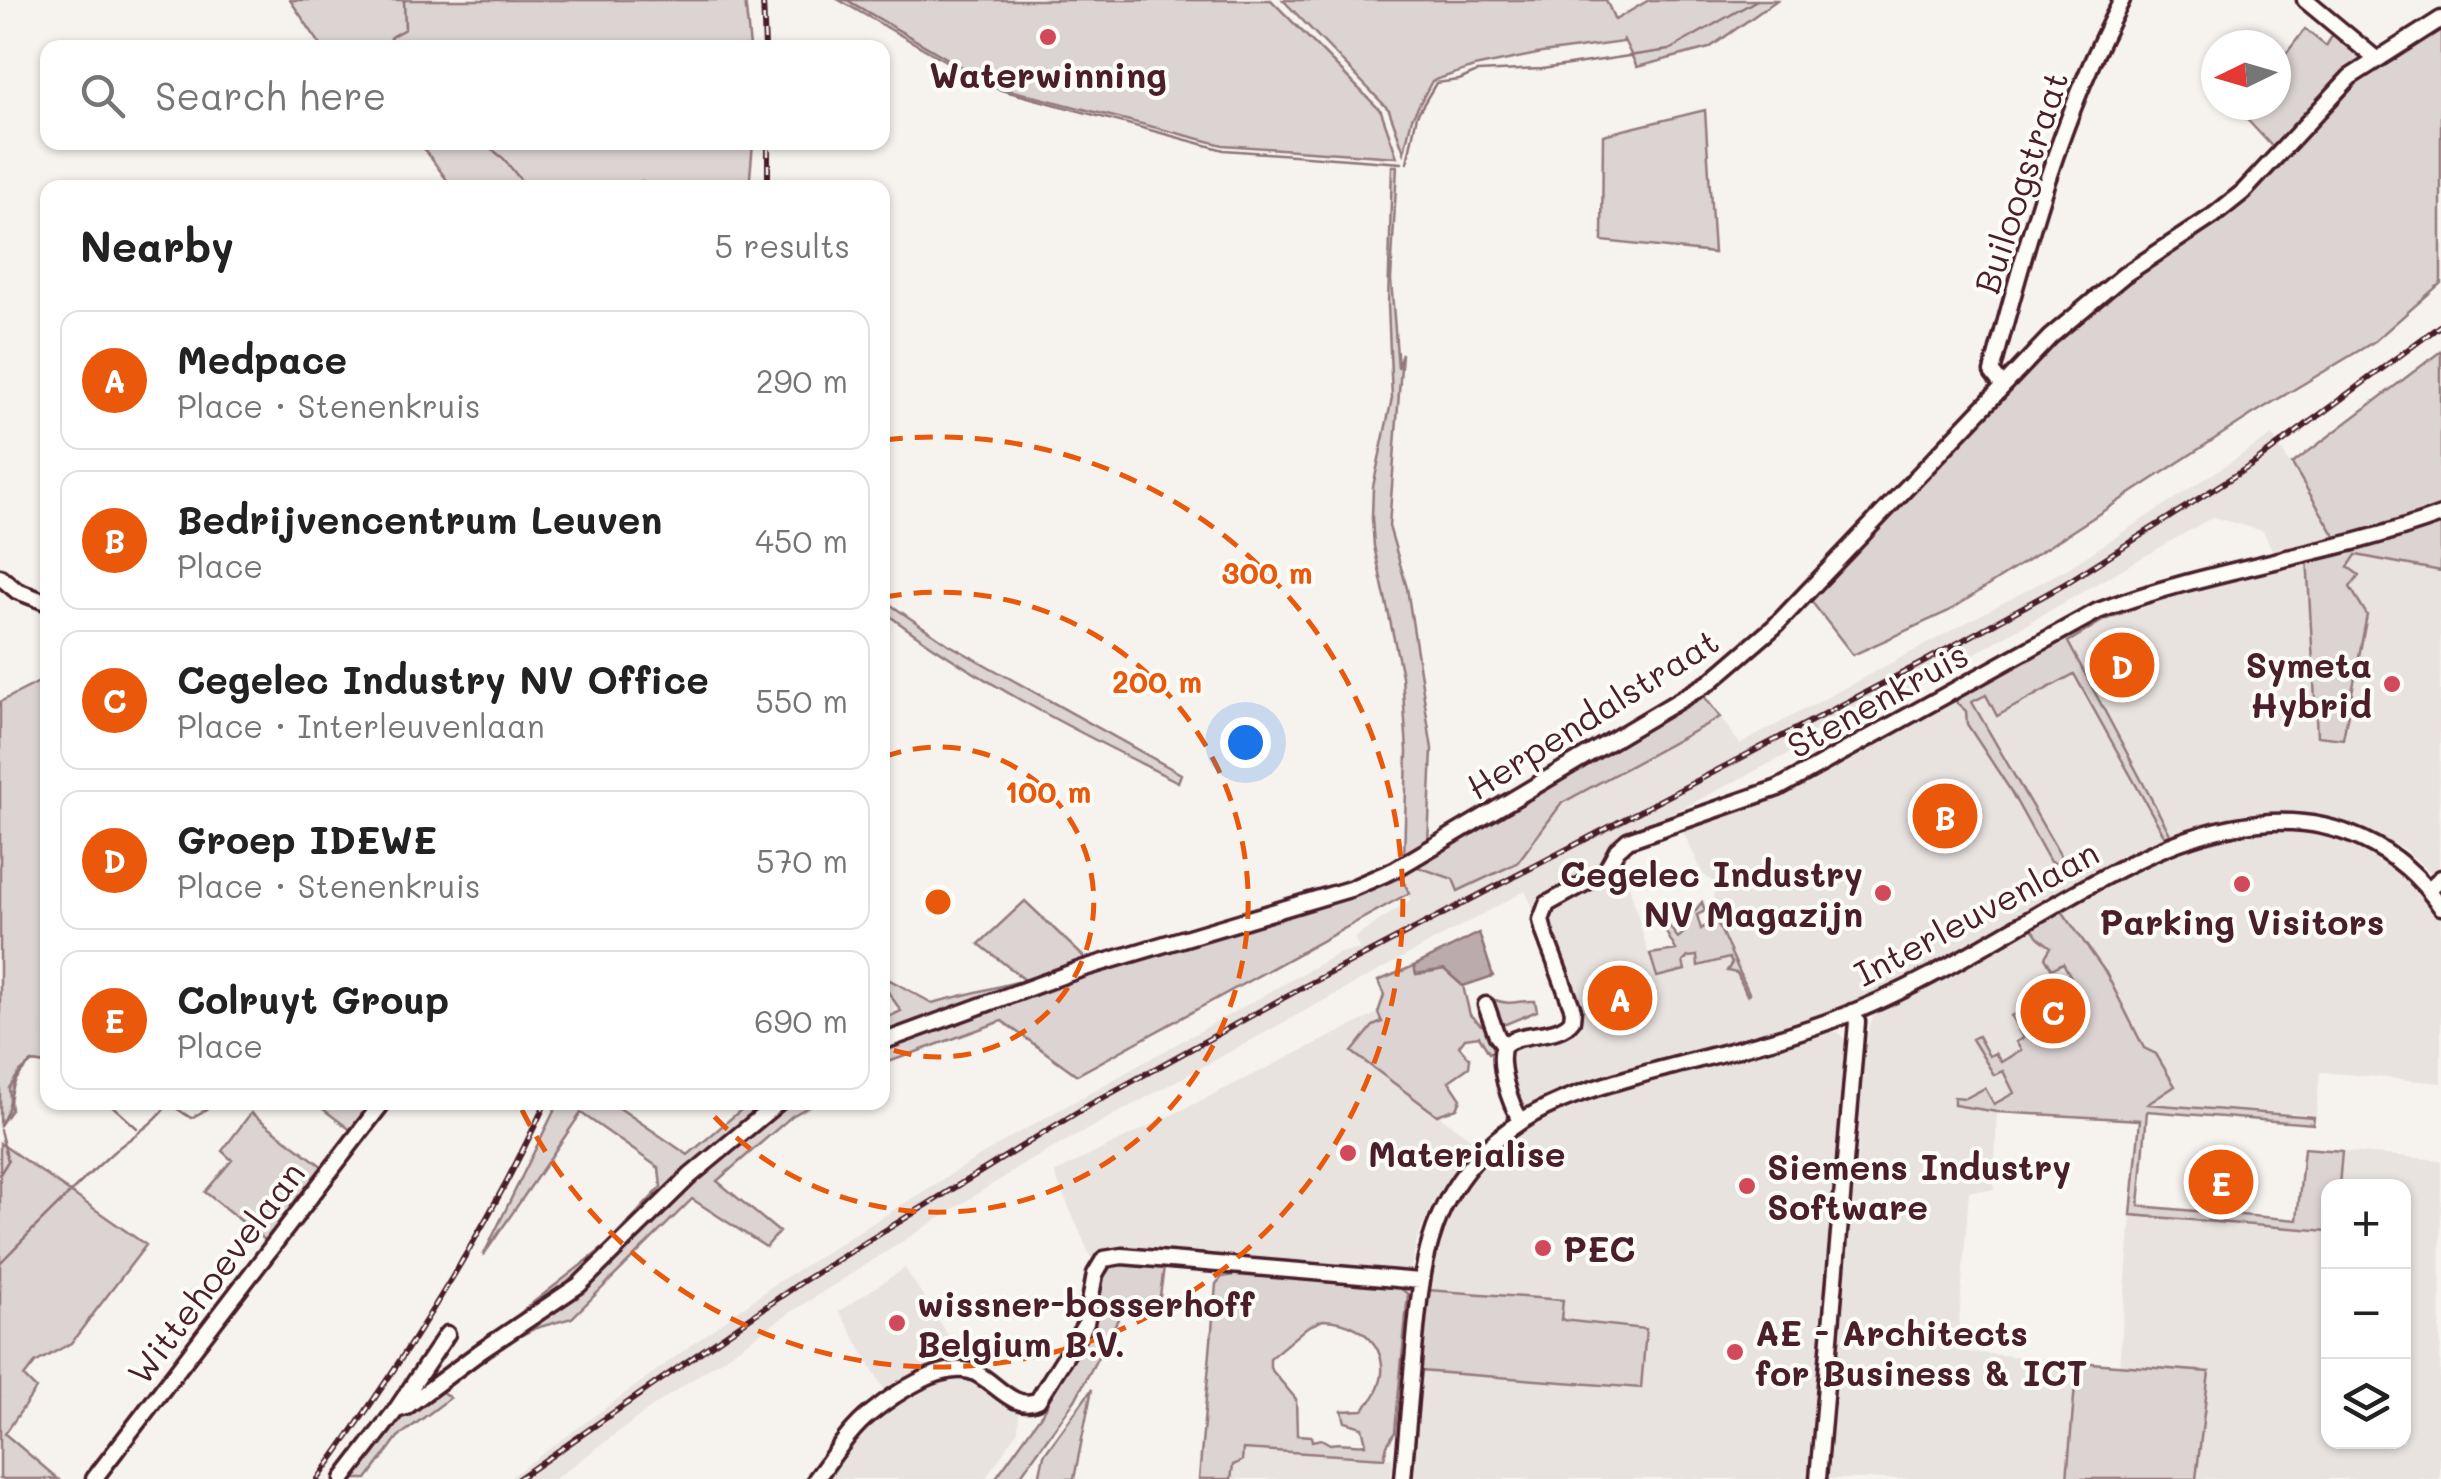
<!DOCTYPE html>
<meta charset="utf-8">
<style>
body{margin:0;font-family:Mali,sans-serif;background:#f2f2f2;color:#222}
.controls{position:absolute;right:30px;bottom:30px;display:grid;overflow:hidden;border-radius:20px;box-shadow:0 2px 8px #0004}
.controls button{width:90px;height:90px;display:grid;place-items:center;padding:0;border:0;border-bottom:2px solid #e0e0e0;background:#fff;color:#222;font:50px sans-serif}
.compass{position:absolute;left:2201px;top:30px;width:90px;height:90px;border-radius:50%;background:#fff;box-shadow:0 2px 8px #0004;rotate:265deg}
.you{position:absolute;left:1245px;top:742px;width:35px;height:35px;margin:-25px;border:8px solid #fff;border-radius:50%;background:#1a73e8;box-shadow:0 0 0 15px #1a73e833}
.badge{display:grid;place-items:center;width:65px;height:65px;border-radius:50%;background:#ea580c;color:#fff;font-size:32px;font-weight:700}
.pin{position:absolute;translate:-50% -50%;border:5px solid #fff;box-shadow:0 2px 10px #0006}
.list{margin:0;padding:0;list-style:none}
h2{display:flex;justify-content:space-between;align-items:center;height:130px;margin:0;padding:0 40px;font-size:42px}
h2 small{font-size:32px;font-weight:400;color:#767676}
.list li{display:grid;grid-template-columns:65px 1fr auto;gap:30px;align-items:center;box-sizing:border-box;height:140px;margin:0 20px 20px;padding:0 20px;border:2px solid #e0e0e0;border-radius:20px}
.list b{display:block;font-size:38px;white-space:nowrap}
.list p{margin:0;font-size:32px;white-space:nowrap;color:#767676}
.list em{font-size:32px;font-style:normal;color:#767676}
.icon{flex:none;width:55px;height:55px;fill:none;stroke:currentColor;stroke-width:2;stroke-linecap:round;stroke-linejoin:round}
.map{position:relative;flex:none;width:2441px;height:1479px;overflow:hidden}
.search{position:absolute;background:#fff;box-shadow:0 2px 8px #0004;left:40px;top:40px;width:850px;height:110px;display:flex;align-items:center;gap:25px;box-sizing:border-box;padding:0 35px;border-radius:20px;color:#767676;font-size:38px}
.panel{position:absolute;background:#fff;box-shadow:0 2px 8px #0004;left:40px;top:180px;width:850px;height:930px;border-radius:20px}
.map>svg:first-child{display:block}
.built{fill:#e9e3e0}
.green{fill:#dcd4d2;stroke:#937a7e;stroke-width:2.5;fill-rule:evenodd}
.water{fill:#bbabac;stroke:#8e7378;stroke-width:2.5}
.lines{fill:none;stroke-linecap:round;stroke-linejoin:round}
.stream{stroke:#8e7378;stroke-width:2.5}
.minor-casing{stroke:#4a1f2b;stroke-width:21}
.minor{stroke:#fdfcf7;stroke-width:14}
.rail-casing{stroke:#4a1f2b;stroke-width:6}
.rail{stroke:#fdfcf7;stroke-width:2.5;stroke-dasharray:8;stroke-linecap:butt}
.ring{fill:none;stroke:#e8590c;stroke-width:5;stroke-dasharray:18 12}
.poi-dot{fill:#d1495b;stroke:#fdfcf7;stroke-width:4}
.labels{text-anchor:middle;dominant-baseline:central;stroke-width:8;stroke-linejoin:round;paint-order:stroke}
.poi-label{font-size:35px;font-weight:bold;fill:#4a1f2b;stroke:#fdfcf7;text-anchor:start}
.street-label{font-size:35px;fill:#4a1f2b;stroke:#fdfcf7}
.centre{fill:#e8590c;stroke:#fdfcf7;stroke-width:5}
.ring-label{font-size:30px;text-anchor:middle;font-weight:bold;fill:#e8590c;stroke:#fdfcf7;stroke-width:8;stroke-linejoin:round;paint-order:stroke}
</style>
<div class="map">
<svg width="2441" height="1479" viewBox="0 0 2441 1479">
<rect width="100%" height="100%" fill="#f6f3ef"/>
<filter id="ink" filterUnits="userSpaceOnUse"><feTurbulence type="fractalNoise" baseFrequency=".01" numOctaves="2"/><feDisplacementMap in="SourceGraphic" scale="20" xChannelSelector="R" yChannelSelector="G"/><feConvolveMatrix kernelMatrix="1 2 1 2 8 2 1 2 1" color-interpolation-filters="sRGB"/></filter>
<g filter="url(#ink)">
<path class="built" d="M2272,435L2338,541L2276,558L2263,531L2213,517L1903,695L1617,842L1655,977L1684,970L1683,961L1688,957L1697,956L1699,966L1729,958L1747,994L1725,934L1712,911L1715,884L1703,874L1680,826L1777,792L1962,690L2064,877L2060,855L1971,703L1986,694L1998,716L2073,673L2165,836L2169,834L2068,642L2104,620L2149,603L2148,595L2307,556L2317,735L2343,739L2350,586L2348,567L2356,555L2441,571L2439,880L2404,849L2350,822L2313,814L2280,813L2220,820L2183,831L2128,855L1967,947L1841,1008L1770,1032L1552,1093L1516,1113L1501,1050L1572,1020L1544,932L1525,891L1026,1163L793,1311L655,1405L555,1479H508L775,1284L1009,1138L1339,953L1359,949L1354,938L1410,900L1398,874L1410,864L1560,805L1720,717L1740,744L2068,568Z
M2259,831H2311L2347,839L2395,864L2424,894L2441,919V1083L2320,1072L2316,1115L2148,1103L2141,1120L1997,1112L1994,1190L1969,1191L1957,1351L2077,1362L2067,1479H1829L1840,1344L1823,1343L1810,1479H1410L1420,1371L1641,1388L1646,1329L1560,1320L1562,1300L1427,1290L1431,1258L1458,1194L1484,1162L1525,1125L1560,1106L1605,1092L1828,1031L1837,1032L1846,1040L1848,1054L1835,1181L1855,1183L1866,1038L1874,1013L1975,961L2137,871L2188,848L2224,837Z
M1378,1013L1382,1022L1373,1026L1352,1052L1477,1143L1435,1198L1417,1240L1409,1279L1091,1258L1054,1173Z
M2342,1151L2441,1160L2440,1479H2196L2208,1373L2119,1366L2131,1215L2328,1231V1442H2404V1186H2339Z
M905,1268L961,1355L980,1362L1021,1391L1018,1431L985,1479H808L854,1422L886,1393L839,1311Z
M1243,1448L1393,1458L1391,1479H1231L1233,1465Z"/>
<path class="green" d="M290,0H745L750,47H322Z
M839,0H1271L1381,111L1397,157L1223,145L986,84Z
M1283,0H1606L1615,20L1649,0H1777L1709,48L1637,67L1623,38V42L1542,53L1474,67L1432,81L1412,118L1404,152L1389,110Z
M2441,24V283L2375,341L2253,414L1949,611L1853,655L1808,597L2056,336L2234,203L2353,79Z
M2338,26L2376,59L2279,154L2241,113L2247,105H2276V67L2305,29L2326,46Z
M1705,110L1714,253L1602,241L1603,135Z
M420,143H753L749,188H646L643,183V188L452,187Z
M1392,166H1397L1391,280L1398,368L1402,353L1389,526L1407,588L1432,749L1428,845L1404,860L1407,751L1402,676L1374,546L1372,518L1373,487L1392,398L1388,305Z
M2441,351V510L2338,541L2292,464Z
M2441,519V571L2356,555L2348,567L2359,575L2350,587L2367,615L2343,739L2317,736L2307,556Z
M2148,595L2149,603L2104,620L2068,642L2170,834L2165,837L2074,674L1997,716L1986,695L1972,702L2060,855L2061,865L2050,862L2009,788L1967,724L1966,711L1957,703L1955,696L2099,614Z
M882,599L948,644L1181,774L1178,782C1076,731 974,680 883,611Z
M47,678V1064L32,1062L19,1073L9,1088L11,1110L0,1125V702Z
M1700,691L1720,717L1562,803L1517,863L1458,891L1453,879L1409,864Z
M1400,873L1409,893L1077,1075L1002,1021L883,1064L882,1020L901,1011L884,986L890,980L932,1003L1025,980L979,944L1025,901L1088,961Z
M1702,902L1705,911L1697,915L1701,929L1710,923L1712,911L1749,993L1747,995L1737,973L1727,971L1732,963L1729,958L1698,966L1697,956L1688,957L1683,962L1685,970L1657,977L1650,954L1676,950L1662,925L1666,922L1678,938L1685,932V913L1694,912Z
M2062,911L2106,973L2144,1048L2156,1054L2175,1086L2148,1104L2314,1117L2313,1124L2147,1111L2139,1206L2297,1220L2304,1148L2342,1151L2339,1186H2328V1231L2131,1215L2140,1120L1997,1112L1954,1105V1097L1966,1098L1985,1088L1994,1104L2014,1093L2003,1071L1994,1075L1972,1039L1978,1036L1989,1056L1995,1053L2001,1062L2021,1050L2016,1042L2023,1038L2011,1016L2026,1008L2039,1032L2087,1006L2063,963L2052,969L2045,957L2051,947L2038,937L2032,928Z
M1414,966L1417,974L1444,969L1463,986L1470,1015L1481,1025L1492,1023L1504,1045L1489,1053L1479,1036L1465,1038L1459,1046L1470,1059L1469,1067L1449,1081L1461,1099L1457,1108L1437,1115L1352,1052L1373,1026L1382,1022L1378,1013L1384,995L1378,981Z
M1495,1000C1511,1006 1519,1000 1535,1001L1537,1011L1506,1024L1494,1022L1491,1001Z
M315,1103H374L352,1131Z
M558,1103H612L688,1155L749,1103H815L792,1116L717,1181L779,1232L766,1247L692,1199L572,1318L536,1328L457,1368L481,1351L526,1308L607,1245L661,1187L659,1168L581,1113L483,1256Z
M251,1113L323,1167L265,1240L205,1192L232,1160L222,1151Z
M0,1143L146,1245L71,1343L35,1363L24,1377L36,1389L5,1434L58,1479H0Z
M1104,1259L1165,1260L1159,1303L1138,1301L1125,1306L1075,1400L1018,1479H995L1046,1408L1057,1373L1086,1323Z
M1245,1273L1397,1286L1408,1294L1395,1432L1387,1445L1384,1458L1243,1449L1242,1461L1233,1465L1231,1479H1199L1216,1284L1222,1277ZM1323,1320C1376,1321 1403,1370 1363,1410L1342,1411L1345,1422L1362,1427L1366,1444C1353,1446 1343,1441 1330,1444L1321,1439L1312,1441L1311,1436L1297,1435L1296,1399L1270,1368V1358L1307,1327Z
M1427,1290L1563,1300L1561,1320L1646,1329L1641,1388L1420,1371Z
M2077,1362L2209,1372L2196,1479H2067Z
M1092,1389L1074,1479H1039L1044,1455Z
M441,1391L450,1398L398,1437L367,1479H346C374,1444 398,1409 441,1391Z"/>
<path class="water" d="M1479,933L1493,976L1463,986L1444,969L1416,974L1414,966Z"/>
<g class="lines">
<path class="stream" d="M847,0L1001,90L1224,150L1402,163
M386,48L392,36L405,29L404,0
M483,142L504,159L527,188
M1407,163L1417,115L1436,83L1459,80L1477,72L1542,69L1669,50L1757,0
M108,1102L137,1128
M170,1104L191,1118L211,1107
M0,1125C18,1098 2,1087 32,1062L48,1064
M0,1130L8,1161L0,1174
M0,1263C36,1226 73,1189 111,1154C131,1136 155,1125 168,1103"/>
<defs>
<path id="minor" d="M2305,0L2376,59
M2002,385L1992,372C2026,245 2060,117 2122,0
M0,577L17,591L48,603
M2429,889L2441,878
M1486,1005L1497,1036L1504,1045C1497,1063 1509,1103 1521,1120
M882,1042L1081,969L1350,889L1394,870L1710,682L1774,627L2050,337L2124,275L2213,216L2243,192L2350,77L2441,19
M1504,1045C1523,1030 1558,1039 1572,1020L1573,1010L1544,932L1541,920L1547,904L1605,872L1617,850L1628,840L1778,788L2098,611C2210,568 2329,556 2441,515
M396,1410L406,1407L481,1351L579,1285L690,1176L779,1102
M94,1479L383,1102
M343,1479L396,1410L447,1334
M816,1479C833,1457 849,1430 871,1413C894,1394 940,1363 970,1371C993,1377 1012,1413 1038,1400L1086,1323L1095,1274L1104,1259L1122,1256L1420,1281
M1403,1479C1407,1436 1410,1394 1414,1351C1421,1274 1426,1207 1485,1150C1532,1103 1593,1088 1654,1071C1717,1054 1782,1040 1843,1016C1912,990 1980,948 2044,911C2111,872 2180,831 2259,823C2332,815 2400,846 2441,907
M1818,1479L1857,1022L1852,1012"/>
</defs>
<use href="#minor" class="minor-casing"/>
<use href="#minor" class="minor"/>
<defs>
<path id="rail" d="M763,0L765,48
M768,188V142
M318,1479C403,1361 484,1236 546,1102
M518,1479L803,1281L1084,1108L1294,992L1922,663L2063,585L2253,464L2441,325"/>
</defs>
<use href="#rail" class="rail-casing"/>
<use href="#rail" class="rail"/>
</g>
</g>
<g class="ring">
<path d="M884 757A155 155 0 1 1 884 1047"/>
<path d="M884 597A310 310 0 1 1 702 1103"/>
<path d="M885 440A465 465 0 1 1 520 1106"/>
</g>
<g class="poi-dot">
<circle cx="1048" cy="37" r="10"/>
<circle cx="2392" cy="684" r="10"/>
<circle cx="2242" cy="884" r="10"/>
<circle cx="1883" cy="893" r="10"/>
<circle cx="1348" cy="1153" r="10"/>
<circle cx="1747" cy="1186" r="10"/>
<circle cx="1543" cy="1248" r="10"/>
<circle cx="897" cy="1323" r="10"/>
<circle cx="1735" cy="1352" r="10"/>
</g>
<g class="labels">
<g class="poi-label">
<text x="1048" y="74" text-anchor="middle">Waterwinning</text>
<text x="2372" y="664" text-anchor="end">Symeta<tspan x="2372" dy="40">Hybrid</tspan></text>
<text x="1863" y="873" text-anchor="end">Cegelec Industry<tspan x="1863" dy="40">NV Magazijn</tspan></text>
<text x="2242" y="921" text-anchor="middle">Parking Visitors</text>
<text x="1368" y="1153">Materialise</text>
<text x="1767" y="1166">Siemens Industry<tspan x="1767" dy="40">Software</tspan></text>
<text x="1563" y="1248">PEC</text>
<text x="917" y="1303">wissner-bosserhoff<tspan x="917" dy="40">Belgium B.V.</tspan></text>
<text x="1755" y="1332">AE - Architects<tspan x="1755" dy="40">for Business &amp; ICT</tspan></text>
</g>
<g class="street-label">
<text transform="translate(2020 182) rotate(-72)">Builoogstraat</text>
<text transform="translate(1877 699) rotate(-29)">Stenenkruis</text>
<text transform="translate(1592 713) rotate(-32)">Herpendalstraat</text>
<text transform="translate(1976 912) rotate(-28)">Interleuvenlaan</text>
<text transform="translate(215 1272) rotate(-53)">Wittehoevelaan</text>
</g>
</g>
<circle cx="938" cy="902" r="15" class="centre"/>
<g class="ring-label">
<text x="1267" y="584">300 m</text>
<text x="1157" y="693">200 m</text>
<text x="1048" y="803">100 m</text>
</g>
</svg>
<div class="controls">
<button>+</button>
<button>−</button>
<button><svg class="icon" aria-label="layers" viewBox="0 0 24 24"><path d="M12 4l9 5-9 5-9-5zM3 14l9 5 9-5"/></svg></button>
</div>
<svg class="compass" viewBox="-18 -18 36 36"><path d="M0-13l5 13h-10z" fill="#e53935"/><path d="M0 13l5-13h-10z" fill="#767676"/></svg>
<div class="you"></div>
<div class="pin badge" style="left:1620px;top:998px">A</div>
<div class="pin badge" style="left:1945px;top:816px">B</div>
<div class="pin badge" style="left:2053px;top:1011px">C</div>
<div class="pin badge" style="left:2122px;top:665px">D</div>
<div class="pin badge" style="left:2221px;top:1182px">E</div>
<div class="search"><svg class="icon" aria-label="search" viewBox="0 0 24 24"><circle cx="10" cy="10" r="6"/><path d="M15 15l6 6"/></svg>Search here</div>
<section class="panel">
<h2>Nearby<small>5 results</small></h2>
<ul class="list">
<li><span class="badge">A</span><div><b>Medpace</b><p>Place · Stenenkruis</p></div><em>290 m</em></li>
<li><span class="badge">B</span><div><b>Bedrijvencentrum Leuven</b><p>Place</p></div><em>450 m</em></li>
<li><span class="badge">C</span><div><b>Cegelec Industry NV Office</b><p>Place · Interleuvenlaan</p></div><em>550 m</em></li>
<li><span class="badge">D</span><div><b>Groep IDEWE</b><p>Place · Stenenkruis</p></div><em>570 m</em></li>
<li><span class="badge">E</span><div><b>Colruyt Group</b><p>Place</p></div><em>690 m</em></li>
</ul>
</section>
</div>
